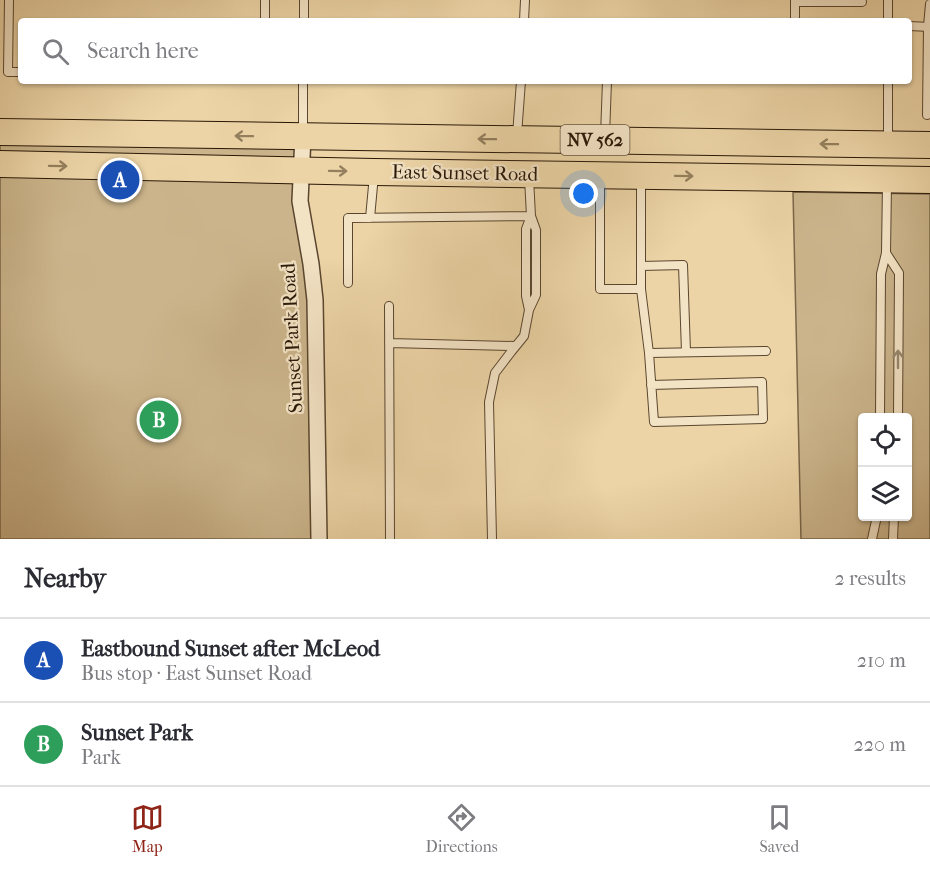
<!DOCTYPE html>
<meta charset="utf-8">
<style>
body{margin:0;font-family:"IM FELL French Canon",serif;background:#f2f2f3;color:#2b2b33}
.controls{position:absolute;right:18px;bottom:18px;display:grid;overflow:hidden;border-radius:6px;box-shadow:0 2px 4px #0004}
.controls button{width:54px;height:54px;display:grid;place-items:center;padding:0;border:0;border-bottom:2px solid #e1e1e2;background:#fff;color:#2b2b33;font:30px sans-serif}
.you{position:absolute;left:584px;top:194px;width:21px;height:21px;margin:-15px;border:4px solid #fff;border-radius:50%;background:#1a73e8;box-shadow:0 0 0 9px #1a73e833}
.badge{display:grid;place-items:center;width:39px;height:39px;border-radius:50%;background:#8f2418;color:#fff;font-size:20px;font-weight:700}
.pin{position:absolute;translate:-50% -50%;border:3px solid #fff;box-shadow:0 2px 6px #0006}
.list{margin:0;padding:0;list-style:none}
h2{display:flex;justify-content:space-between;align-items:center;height:78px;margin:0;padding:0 24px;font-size:26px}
h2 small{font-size:20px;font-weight:400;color:#7c7c81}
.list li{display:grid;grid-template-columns:39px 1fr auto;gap:18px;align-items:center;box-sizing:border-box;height:84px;padding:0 24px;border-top:2px solid #e1e1e2}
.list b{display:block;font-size:22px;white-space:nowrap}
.list p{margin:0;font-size:20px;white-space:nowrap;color:#7c7c81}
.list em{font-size:20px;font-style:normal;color:#7c7c81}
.icon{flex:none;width:33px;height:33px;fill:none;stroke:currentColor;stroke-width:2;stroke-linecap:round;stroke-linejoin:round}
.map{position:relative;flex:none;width:930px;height:539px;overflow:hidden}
.search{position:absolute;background:#fff;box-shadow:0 2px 4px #0004;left:18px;right:18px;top:18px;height:66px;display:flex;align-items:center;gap:15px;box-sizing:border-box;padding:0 21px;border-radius:6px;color:#7c7c81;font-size:22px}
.sheet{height:246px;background:#fff}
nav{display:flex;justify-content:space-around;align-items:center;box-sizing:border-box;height:84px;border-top:2px solid #e1e1e2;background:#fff;font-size:16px;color:#7c7c81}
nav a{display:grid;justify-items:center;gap:3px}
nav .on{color:#8f2418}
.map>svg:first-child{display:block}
.park{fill:#cbb48b;stroke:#7a6649;stroke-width:1.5;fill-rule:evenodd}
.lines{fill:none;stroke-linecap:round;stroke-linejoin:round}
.lane-casing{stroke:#5a462f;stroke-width:10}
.street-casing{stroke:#5a462f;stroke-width:18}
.primary-casing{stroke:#291707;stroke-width:28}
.lane{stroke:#f3e3c5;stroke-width:8}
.street{stroke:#f3e3c5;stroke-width:15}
.primary{stroke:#ecd4a6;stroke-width:26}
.oneway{stroke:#947f5e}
.oneway2{stroke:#988770}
.labels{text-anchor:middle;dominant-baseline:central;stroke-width:4.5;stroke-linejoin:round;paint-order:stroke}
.shield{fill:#f3e3c5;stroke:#665440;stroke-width:1.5}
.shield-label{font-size:18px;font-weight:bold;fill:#291707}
.street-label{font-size:20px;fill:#291707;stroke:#f3e3c5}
</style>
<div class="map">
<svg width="930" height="539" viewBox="0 0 930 539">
<rect width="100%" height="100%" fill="#ecd4a6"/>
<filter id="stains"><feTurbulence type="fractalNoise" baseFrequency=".00333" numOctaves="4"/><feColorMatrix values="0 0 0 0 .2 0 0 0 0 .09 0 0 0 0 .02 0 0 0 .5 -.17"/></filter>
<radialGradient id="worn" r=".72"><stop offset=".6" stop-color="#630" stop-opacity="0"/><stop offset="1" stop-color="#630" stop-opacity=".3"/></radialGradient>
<path class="park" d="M0,132L303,136L311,264L319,539H0Z
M793,192L930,194V539H801ZM862,418H908V516H862Z"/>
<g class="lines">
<defs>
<path id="lane" d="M9,0L8,72H21
M888,0V21
M795,2H862
M265,21V0
M304,21V0
M524,21L525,0
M795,21V0
M909,26L930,27
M927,115L928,26L930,4
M303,133V81
M517,135L521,81
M605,136L607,81
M888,139V81
M600,179V289H641V178
M531,216L536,230V295L529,310L526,296V229Z
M370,218L374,175
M886,253L899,273L898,418
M641,266L683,265L686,352
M348,283V218L531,216L529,178
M641,289L649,353L766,351
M389,306L390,539
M389,343L515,346
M649,353L654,422L763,419L762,382L651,385
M880,418L881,274L886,253L887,184
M492,539L489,402L495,373L511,352L524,336L529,310
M872,539L877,516
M893,539L894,516"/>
<path id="street" d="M303,136L300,201L311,264L315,300L319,539"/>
<path id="primary" d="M0,132L930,145
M0,164L374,172L930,180"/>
</defs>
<use href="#lane" class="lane-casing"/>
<use href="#street" class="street-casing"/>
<use href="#primary" class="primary-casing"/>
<use href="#lane" class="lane"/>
<use href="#street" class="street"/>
<use href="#primary" class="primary"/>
</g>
<defs><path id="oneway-shaft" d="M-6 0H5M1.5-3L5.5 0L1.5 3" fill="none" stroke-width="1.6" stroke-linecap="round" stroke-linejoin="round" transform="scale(1.5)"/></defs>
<g class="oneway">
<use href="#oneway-shaft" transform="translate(244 136) rotate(-179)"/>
<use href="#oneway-shaft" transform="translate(487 139) rotate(-179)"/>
<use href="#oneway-shaft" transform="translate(829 144) rotate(-179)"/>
<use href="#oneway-shaft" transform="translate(58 166) rotate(1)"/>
<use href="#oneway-shaft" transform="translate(338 171) rotate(1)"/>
<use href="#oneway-shaft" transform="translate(684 176) rotate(1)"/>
</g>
<use class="oneway2" href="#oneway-shaft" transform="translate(898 359) rotate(-90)"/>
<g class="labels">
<rect class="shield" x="560.5" y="125" width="69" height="30" rx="4.5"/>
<g class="shield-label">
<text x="595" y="140">NV 562</text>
</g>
<g class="street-label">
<text transform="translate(465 173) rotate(1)">East Sunset Road</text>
<text transform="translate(292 338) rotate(-93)">Sunset Park Road</text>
</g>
</g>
<rect width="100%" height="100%" filter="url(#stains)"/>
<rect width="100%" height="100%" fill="url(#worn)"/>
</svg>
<div class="controls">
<button><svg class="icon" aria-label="locate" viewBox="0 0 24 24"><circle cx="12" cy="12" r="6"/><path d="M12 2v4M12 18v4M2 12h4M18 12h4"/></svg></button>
<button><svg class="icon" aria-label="layers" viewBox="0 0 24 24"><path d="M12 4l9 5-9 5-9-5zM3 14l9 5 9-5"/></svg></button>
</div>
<div class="you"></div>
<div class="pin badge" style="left:120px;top:180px;background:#1a4fb4">A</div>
<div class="pin badge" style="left:159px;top:420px;background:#2e9e5b">B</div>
<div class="search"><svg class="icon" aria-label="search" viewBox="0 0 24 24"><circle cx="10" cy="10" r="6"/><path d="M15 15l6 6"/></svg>Search here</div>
</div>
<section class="sheet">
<h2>Nearby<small>2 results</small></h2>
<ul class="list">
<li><span class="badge" style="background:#1a4fb4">A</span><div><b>Eastbound Sunset after McLeod</b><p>Bus stop · East Sunset Road</p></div><em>210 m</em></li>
<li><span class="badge" style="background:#2e9e5b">B</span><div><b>Sunset Park</b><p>Park</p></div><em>220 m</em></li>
</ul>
</section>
<nav>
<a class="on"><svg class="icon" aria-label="map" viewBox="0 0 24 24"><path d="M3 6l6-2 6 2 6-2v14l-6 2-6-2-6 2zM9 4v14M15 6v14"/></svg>Map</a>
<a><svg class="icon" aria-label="directions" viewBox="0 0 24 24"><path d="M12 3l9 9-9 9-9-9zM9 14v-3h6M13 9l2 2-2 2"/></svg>Directions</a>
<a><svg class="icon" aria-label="saved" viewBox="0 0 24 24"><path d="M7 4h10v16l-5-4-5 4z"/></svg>Saved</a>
</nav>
